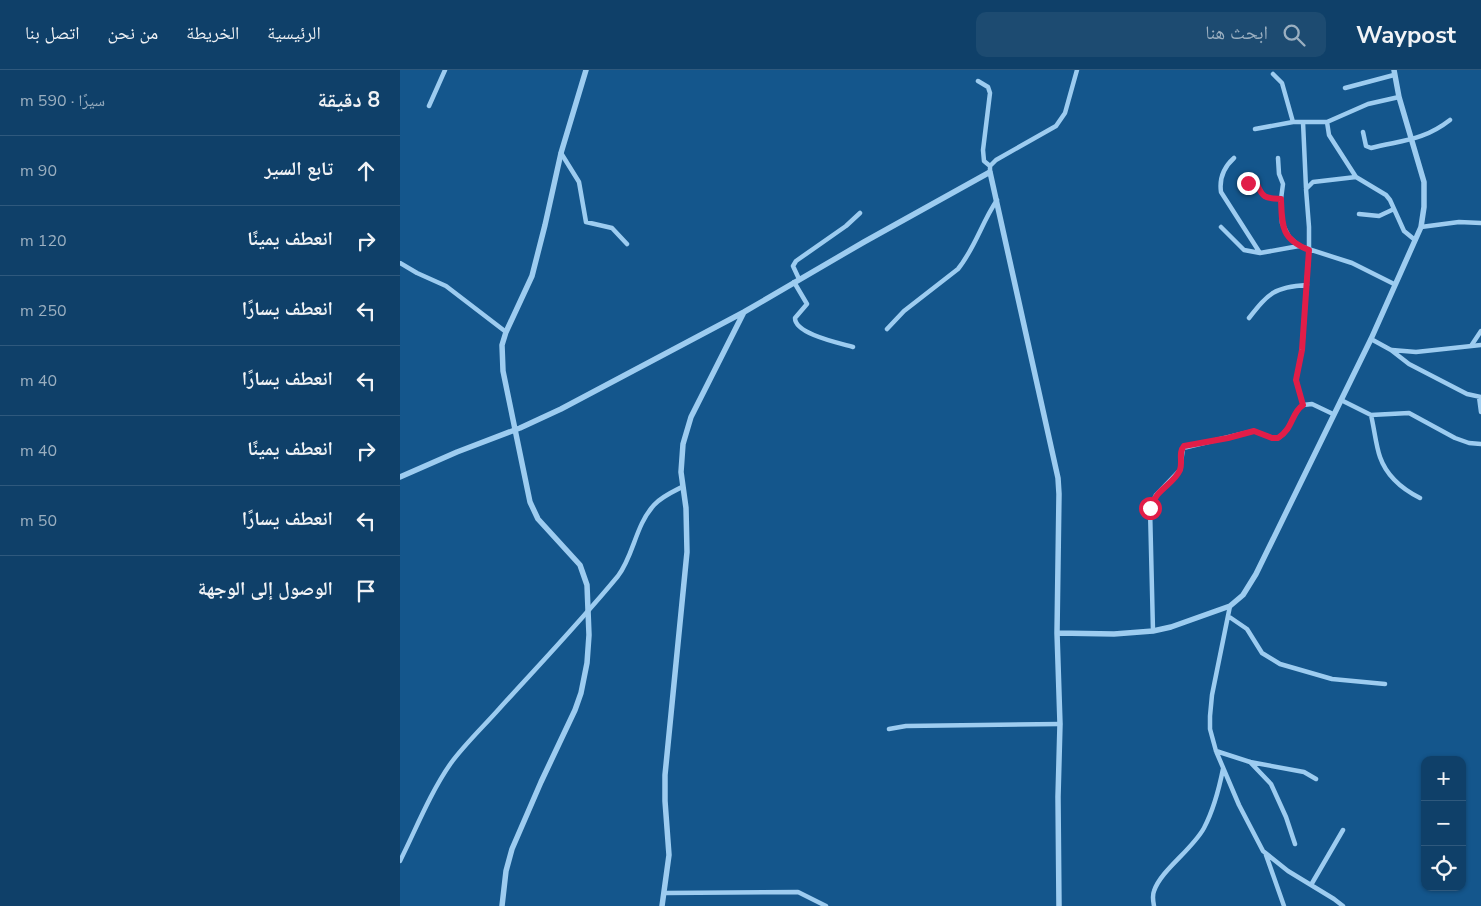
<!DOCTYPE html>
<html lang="ar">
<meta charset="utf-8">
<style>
body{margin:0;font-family:"Nunito Sans","Noto Naskh Arabic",sans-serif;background:#1d4b71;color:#f1f3f6;direction:rtl}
.controls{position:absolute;right:15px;bottom:15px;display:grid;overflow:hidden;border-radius:10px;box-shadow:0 1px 4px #0004}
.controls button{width:45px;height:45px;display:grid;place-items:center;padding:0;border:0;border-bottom:1px solid #2f597d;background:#0f4069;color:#f1f3f6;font:25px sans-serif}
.stop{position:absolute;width:15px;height:15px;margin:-11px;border:4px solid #e11d48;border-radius:50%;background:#fff}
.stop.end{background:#e11d48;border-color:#fff;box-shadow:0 1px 5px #0008}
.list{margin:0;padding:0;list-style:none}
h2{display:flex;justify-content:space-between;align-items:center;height:65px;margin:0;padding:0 20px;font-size:21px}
h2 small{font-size:16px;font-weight:400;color:#9bafc0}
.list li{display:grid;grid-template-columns:32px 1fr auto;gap:15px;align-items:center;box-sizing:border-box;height:70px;padding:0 20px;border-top:1px solid #2f597d}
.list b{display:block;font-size:19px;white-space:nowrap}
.list em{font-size:16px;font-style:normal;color:#9bafc0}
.icon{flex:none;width:28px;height:28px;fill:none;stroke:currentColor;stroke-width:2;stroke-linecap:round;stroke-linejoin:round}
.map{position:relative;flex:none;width:1081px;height:836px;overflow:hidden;direction:ltr}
header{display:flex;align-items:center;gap:30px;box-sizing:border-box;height:70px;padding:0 25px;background:#0f4069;border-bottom:1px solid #2f597d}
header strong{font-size:24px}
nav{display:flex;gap:28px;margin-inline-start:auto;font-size:18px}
.search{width:350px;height:45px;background:#1d4b71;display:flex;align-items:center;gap:12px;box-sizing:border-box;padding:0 18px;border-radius:10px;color:#9bafc0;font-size:19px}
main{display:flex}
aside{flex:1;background:#0f4069}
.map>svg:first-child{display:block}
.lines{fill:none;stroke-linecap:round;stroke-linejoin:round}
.minor{stroke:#9dccf0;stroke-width:4.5}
.tertiary{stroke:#9dccf0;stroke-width:5.5}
.route{stroke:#e11d48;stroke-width:6}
</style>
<header>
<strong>Waypost</strong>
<div class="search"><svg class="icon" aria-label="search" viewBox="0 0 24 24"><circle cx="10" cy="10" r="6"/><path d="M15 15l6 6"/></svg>ابحث هنا</div>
<nav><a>الرئيسية</a><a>الخريطة</a><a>من نحن</a><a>اتصل بنا</a></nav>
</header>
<main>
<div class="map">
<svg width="1081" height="836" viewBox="0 0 1081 836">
<rect width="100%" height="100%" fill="#14568c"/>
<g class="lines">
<path class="minor" d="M873,4L882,13L893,52
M578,11L588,17L590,23L583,80L584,91L590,96
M945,18L994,5
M29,36L45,0
M903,52L906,118
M927,52L929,65L956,107
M855,59L893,52H927L968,34L999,27
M963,62L966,76L971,78C1002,70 1023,71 1050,50
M161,83L179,112L186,152L212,158L227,174
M834,88C824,97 819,108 821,122L860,183L899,176L952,193L994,214
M878,88L879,104L883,114L881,129L882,153L889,167L899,176
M590,102V96L596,90L656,56L665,43L677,0
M848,113L857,114C863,129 866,128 881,129
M959,144L979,146L994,139
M821,157L844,180L860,183
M1021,157L1059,152L1081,153
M0,193L17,203L46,216L106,262
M399,209L393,196L396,191L446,156L460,143
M394,212L407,234L395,248C395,264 439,273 453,277
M849,248C869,223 874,217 907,215
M487,259L504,241L558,199C575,178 582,152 597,130
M971,269L991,280L1009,294L1067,324L1081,327
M1071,276L1081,261
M992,280L1016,282L1081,275
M1079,327L1081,342
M941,330L971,345L1009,343L1055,368L1069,373L1081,374
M903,335L896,310L902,280L909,180V157L906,119L913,112L956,107L986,125L990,130L1004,161L1015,170
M971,345C974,357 976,376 980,387C987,407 1002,419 1020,428
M830,536L812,625L810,646V659L816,681L839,735L863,781L888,801L934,829L943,836
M828,546L847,559L862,583L880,594L932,609L985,614
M753,561L750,438L756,425L780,400L783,378L854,361L872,368H878C893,359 891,343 903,335L912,334L933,344
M489,659L506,656L660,654
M816,681L850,692L904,702L916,709
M850,692L871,714L886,747L895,774
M866,785L884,836
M0,791C16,759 30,723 51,693C65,674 83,657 99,639C139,595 180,552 218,506C234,485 235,456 254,435C261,427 272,422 282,417
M911,815L943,760
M265,823L398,822L426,836
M754,836C753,831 752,826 754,821C761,800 792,780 804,758C814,739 819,719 823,699"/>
<path class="tertiary" d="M0,407L57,382L120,358L161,339L344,242L464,172L590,102L658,408L659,424L657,563L714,564L753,561L771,557L830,536L843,525L856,504L971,269L1021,157L1024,137V112L999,27L994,0
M657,563L660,654L658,727L659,836
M102,836L106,801L112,779L141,712L175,640L181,623L187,593L189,565L187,515L180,495L138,449L130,432L103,301L102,275L106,262L132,206L145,155L161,83L186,0
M262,836L269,785L265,731V705L287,482L286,438L281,402L283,374L291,347L344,242"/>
</g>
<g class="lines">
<path class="route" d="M750,438C757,418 773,415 780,400C783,392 778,383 784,376L828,368L854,361L872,368H878C893,359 891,343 903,335L896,310L902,280L909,180C881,169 882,156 881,129C866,128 863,129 857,114L848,113"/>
</g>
</svg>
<div class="controls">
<button>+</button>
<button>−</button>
<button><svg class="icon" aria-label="locate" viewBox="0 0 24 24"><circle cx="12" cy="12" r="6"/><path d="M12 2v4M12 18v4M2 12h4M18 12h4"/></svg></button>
</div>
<div class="stop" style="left:750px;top:438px"></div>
<div class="stop end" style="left:848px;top:113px"></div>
</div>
<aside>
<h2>8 دقيقة<small>سيرًا · 590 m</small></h2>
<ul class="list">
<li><svg class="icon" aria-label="ahead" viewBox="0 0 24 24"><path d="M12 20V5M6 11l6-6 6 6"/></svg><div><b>تابع السير</b></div><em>90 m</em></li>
<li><svg class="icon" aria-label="right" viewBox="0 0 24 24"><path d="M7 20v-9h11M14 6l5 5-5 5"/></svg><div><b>انعطف يمينًا</b></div><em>120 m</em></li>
<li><svg class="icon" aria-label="left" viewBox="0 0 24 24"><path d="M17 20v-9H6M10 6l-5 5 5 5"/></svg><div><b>انعطف يسارًا</b></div><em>250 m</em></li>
<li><svg class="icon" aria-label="left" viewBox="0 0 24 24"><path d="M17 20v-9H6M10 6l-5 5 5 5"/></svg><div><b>انعطف يسارًا</b></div><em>40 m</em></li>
<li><svg class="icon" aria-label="right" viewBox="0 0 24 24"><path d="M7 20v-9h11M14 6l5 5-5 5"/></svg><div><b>انعطف يمينًا</b></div><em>40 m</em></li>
<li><svg class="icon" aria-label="left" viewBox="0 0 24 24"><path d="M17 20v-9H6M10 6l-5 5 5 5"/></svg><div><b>انعطف يسارًا</b></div><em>50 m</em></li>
<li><svg class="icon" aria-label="arrive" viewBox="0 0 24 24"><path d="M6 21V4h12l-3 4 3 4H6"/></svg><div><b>الوصول إلى الوجهة</b></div></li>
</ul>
</aside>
</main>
